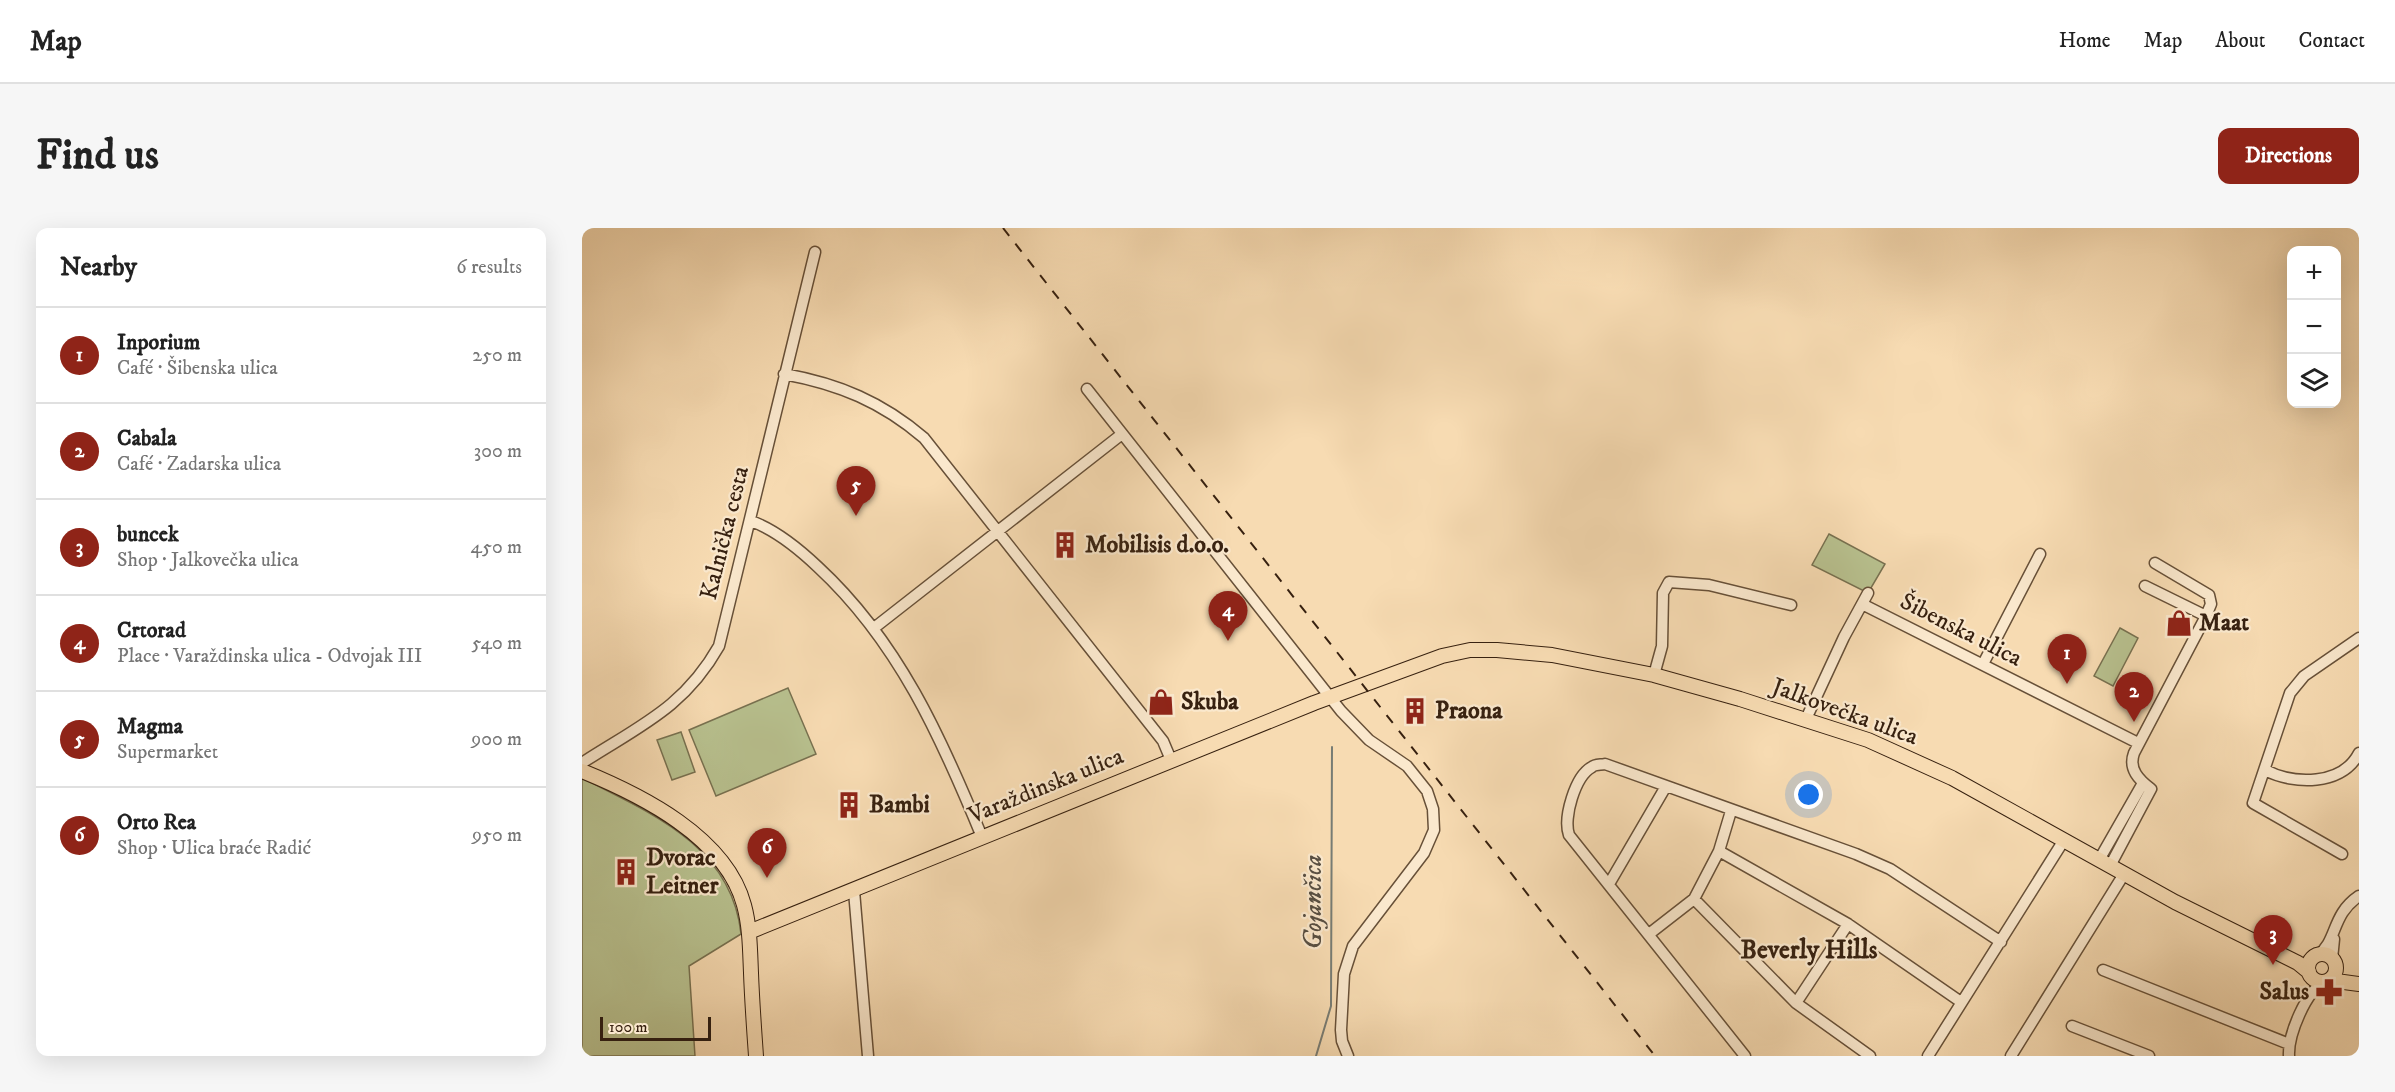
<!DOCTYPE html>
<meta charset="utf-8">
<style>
body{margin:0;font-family:"IM FELL DW Pica",serif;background:#f6f6f6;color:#222}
.controls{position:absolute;right:18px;top:18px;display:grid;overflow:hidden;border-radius:12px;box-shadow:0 6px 24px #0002}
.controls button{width:54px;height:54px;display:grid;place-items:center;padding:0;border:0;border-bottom:2px solid #e0e0e0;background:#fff;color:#222;font:30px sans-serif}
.scale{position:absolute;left:18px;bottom:15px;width:111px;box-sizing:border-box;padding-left:6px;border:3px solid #372110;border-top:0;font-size:16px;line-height:21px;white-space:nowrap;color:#372110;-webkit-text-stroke:4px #fae8cd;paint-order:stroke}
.you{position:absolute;left:1227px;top:567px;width:21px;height:21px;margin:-15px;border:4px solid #fff;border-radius:50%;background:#1a73e8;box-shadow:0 0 0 9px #1a73e833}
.badge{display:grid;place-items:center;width:39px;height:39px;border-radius:50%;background:#8f2418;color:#fff;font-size:20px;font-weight:700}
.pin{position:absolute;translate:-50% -50px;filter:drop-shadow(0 2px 3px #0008)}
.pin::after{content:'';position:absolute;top:32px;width:21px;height:18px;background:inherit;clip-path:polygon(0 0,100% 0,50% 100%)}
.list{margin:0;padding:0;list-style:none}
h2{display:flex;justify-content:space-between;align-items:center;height:78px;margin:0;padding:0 24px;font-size:26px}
h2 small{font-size:20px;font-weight:400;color:#767676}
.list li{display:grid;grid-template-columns:39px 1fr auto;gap:18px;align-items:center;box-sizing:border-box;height:96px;padding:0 24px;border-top:2px solid #e0e0e0}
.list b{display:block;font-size:22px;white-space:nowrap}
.list p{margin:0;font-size:20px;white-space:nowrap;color:#767676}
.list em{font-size:20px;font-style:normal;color:#767676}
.icon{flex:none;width:33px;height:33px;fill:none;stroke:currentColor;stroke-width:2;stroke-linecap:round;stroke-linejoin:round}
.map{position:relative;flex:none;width:1777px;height:828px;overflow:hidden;border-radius:12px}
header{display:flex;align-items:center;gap:36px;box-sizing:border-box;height:84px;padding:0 30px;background:#fff;border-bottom:2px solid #e0e0e0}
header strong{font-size:28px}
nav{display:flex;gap:33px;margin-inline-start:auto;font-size:21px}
.intro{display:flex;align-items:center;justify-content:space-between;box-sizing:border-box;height:144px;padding:0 36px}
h1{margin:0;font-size:42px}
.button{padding:15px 27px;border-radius:12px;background:#8f2418;color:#fff;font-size:21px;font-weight:700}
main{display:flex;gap:36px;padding:0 36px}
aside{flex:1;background:#fff;border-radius:12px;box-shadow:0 6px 24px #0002}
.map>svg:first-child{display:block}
.green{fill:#b8c18f;stroke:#787150;stroke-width:1.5}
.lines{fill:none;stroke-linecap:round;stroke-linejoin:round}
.stream{stroke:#777c74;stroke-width:2}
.minor-casing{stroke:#675038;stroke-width:13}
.major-casing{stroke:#372110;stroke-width:16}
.minor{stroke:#fae8cd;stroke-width:10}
.major{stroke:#f7dbb2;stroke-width:14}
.rail{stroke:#372110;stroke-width:2;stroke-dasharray:10 10;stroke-linecap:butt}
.labels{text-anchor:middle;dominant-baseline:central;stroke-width:4.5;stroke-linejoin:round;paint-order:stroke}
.street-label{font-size:24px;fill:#372110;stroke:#fae8cd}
.poi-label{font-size:24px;font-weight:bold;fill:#372110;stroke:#fae8cd;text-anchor:start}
.water-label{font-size:26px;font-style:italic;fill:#574e42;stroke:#fae8cd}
.neighbourhood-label{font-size:26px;font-weight:bold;fill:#372110;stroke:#fae8cd}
</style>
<header>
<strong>Map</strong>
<nav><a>Home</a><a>Map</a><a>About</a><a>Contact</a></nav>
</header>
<div class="intro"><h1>Find us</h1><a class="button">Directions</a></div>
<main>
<aside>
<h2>Nearby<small>6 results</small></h2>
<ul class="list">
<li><span class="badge">1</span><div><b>Inporium</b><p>Café · Šibenska ulica</p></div><em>250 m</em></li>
<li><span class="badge">2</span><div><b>Cabala</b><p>Café · Zadarska ulica</p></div><em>300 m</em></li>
<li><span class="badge">3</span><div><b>buncek</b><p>Shop · Jalkovečka ulica</p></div><em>450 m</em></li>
<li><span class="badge">4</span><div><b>Crtorad</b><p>Place · Varaždinska ulica - Odvojak III</p></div><em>540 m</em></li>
<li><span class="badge">5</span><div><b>Magma</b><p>Supermarket</p></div><em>900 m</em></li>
<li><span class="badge">6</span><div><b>Orto Rea</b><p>Shop · Ulica braće Radić</p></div><em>950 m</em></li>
</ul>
</aside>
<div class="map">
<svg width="1777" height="828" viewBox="0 0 1777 828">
<rect width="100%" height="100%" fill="#f7dbb2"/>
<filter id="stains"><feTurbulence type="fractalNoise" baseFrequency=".00333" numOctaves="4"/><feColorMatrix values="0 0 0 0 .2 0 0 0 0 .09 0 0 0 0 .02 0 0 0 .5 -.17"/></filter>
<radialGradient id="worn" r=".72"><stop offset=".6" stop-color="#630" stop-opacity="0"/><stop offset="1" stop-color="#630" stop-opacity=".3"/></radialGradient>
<path class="green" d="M1247,306L1303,336L1286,365L1230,337Z
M1538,400L1556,410L1531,458L1512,448Z
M206,460L234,526L134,568L107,502Z
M99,504L113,544L90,552L75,512Z
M0,550C69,585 150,618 159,706L107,738L113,828H0Z"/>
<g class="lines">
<path class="stream" d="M734,828L749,778L750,519"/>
<defs>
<path id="minor" d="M202,146C257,156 300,174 342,210L581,513L589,532
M505,161L759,483L787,512L825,538L845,563L851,581L852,602L842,625L771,718L762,746L759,802L760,813L766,828
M169,293C194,302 216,320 236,339C316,413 359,509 400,609
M1573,335L1627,367L1629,376L1624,388
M1280,376L1556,515
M292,400L540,206
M1401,436L1458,326
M1072,447L1080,418L1081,365L1087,354L1127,357L1209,377
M1224,491L1262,409L1286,365
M0,535C57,498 102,480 137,418L233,24
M1683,542C1712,557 1760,558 1777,525
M1137,623L1266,696L1379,774
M1760,626L1671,575L1708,465L1722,448L1777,410
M1517,632L1561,555
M1528,638L1569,561C1557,552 1546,541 1552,525L1624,388L1563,358
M1027,656L1083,560
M272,663L286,828
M1112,671L1214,775L1288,828
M1067,706L1112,671L1137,623L1149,583
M1736,727C1756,712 1749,687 1777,668
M1750,731L1752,711
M1521,742L1707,816
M1214,775L1266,696
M1490,798L1567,828
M1163,828L987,607C981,590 993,548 1010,539C1013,536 1019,537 1023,536L1274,626L1308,641L1419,714
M1346,828L1482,612
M1429,828L1542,646
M1707,828C1706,807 1724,762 1743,754"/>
<path id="major" d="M0,543C59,567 144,609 162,677C168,699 168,722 169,745C170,773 172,800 174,828
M167,704L732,475L860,428L888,422H915L970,427L1072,447L1158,471L1286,512L1370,550L1593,674L1716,735L1727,744
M1726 740a14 14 0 1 1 28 0a14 14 0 1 1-28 0Z
M1747,752L1777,756"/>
</defs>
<use href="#minor" class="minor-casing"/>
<use href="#major" class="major-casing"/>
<use href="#minor" class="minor"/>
<use href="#major" class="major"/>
<path class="rail" d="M421,0L1073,828"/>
</g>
<defs>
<symbol id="building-bare" viewBox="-9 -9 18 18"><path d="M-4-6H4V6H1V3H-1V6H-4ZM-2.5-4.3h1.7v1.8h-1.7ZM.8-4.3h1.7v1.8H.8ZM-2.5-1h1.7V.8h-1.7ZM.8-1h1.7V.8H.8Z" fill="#8f2418" stroke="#fae8cd" stroke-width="2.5" paint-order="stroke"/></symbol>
<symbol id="shop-bare" viewBox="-9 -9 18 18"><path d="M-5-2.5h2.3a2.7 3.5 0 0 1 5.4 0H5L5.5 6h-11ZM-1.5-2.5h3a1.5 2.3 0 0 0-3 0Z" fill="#8f2418" stroke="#fae8cd" stroke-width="2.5" paint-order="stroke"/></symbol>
<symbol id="pharmacy-bare" viewBox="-9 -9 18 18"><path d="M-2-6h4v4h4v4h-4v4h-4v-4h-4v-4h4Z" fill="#8f2418" stroke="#fae8cd" stroke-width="2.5" paint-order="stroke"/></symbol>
</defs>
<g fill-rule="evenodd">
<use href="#building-bare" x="464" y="298" width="38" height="38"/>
<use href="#shop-bare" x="1578" y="376" width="38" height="38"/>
<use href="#shop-bare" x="560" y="455" width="38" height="38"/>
<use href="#building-bare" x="814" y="464" width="38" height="38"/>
<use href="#building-bare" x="248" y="558" width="38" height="38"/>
<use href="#building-bare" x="25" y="625" width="38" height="38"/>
<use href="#pharmacy-bare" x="1728" y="745" width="38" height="38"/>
</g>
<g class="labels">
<g class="street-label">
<text transform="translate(143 305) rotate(-76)">Kalnička cesta</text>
<text transform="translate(1379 402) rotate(27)">Šibenska ulica</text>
<text transform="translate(1263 484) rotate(20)">Jalkovečka ulica</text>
<text transform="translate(464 558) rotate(-22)">Varaždinska ulica</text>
</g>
<g class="poi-label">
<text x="503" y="317">Mobilisis d.o.o.</text>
<text x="1617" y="395">Maat</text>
<text x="599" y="474">Skuba</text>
<text x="853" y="483">Praona</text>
<text x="287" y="577">Bambi</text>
<text x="64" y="630">Dvorac<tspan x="64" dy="28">Leitner</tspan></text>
<text x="1727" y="764" text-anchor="end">Salus</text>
</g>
<g class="water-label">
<text transform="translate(731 674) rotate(-90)">Gojančica</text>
</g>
<g class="neighbourhood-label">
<text x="1227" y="722">Beverly Hills</text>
</g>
</g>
<rect width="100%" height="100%" filter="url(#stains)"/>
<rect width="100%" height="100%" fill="url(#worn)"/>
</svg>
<div class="controls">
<button>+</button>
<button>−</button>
<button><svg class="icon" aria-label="layers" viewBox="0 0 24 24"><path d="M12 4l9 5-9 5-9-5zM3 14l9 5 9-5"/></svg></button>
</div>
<div class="scale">100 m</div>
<div class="you"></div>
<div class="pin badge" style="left:1485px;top:456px">1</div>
<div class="pin badge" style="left:1552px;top:494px">2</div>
<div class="pin badge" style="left:1691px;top:737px">3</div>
<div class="pin badge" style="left:646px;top:413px">4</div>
<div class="pin badge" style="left:274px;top:288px">5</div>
<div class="pin badge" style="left:185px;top:650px">6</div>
</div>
</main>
